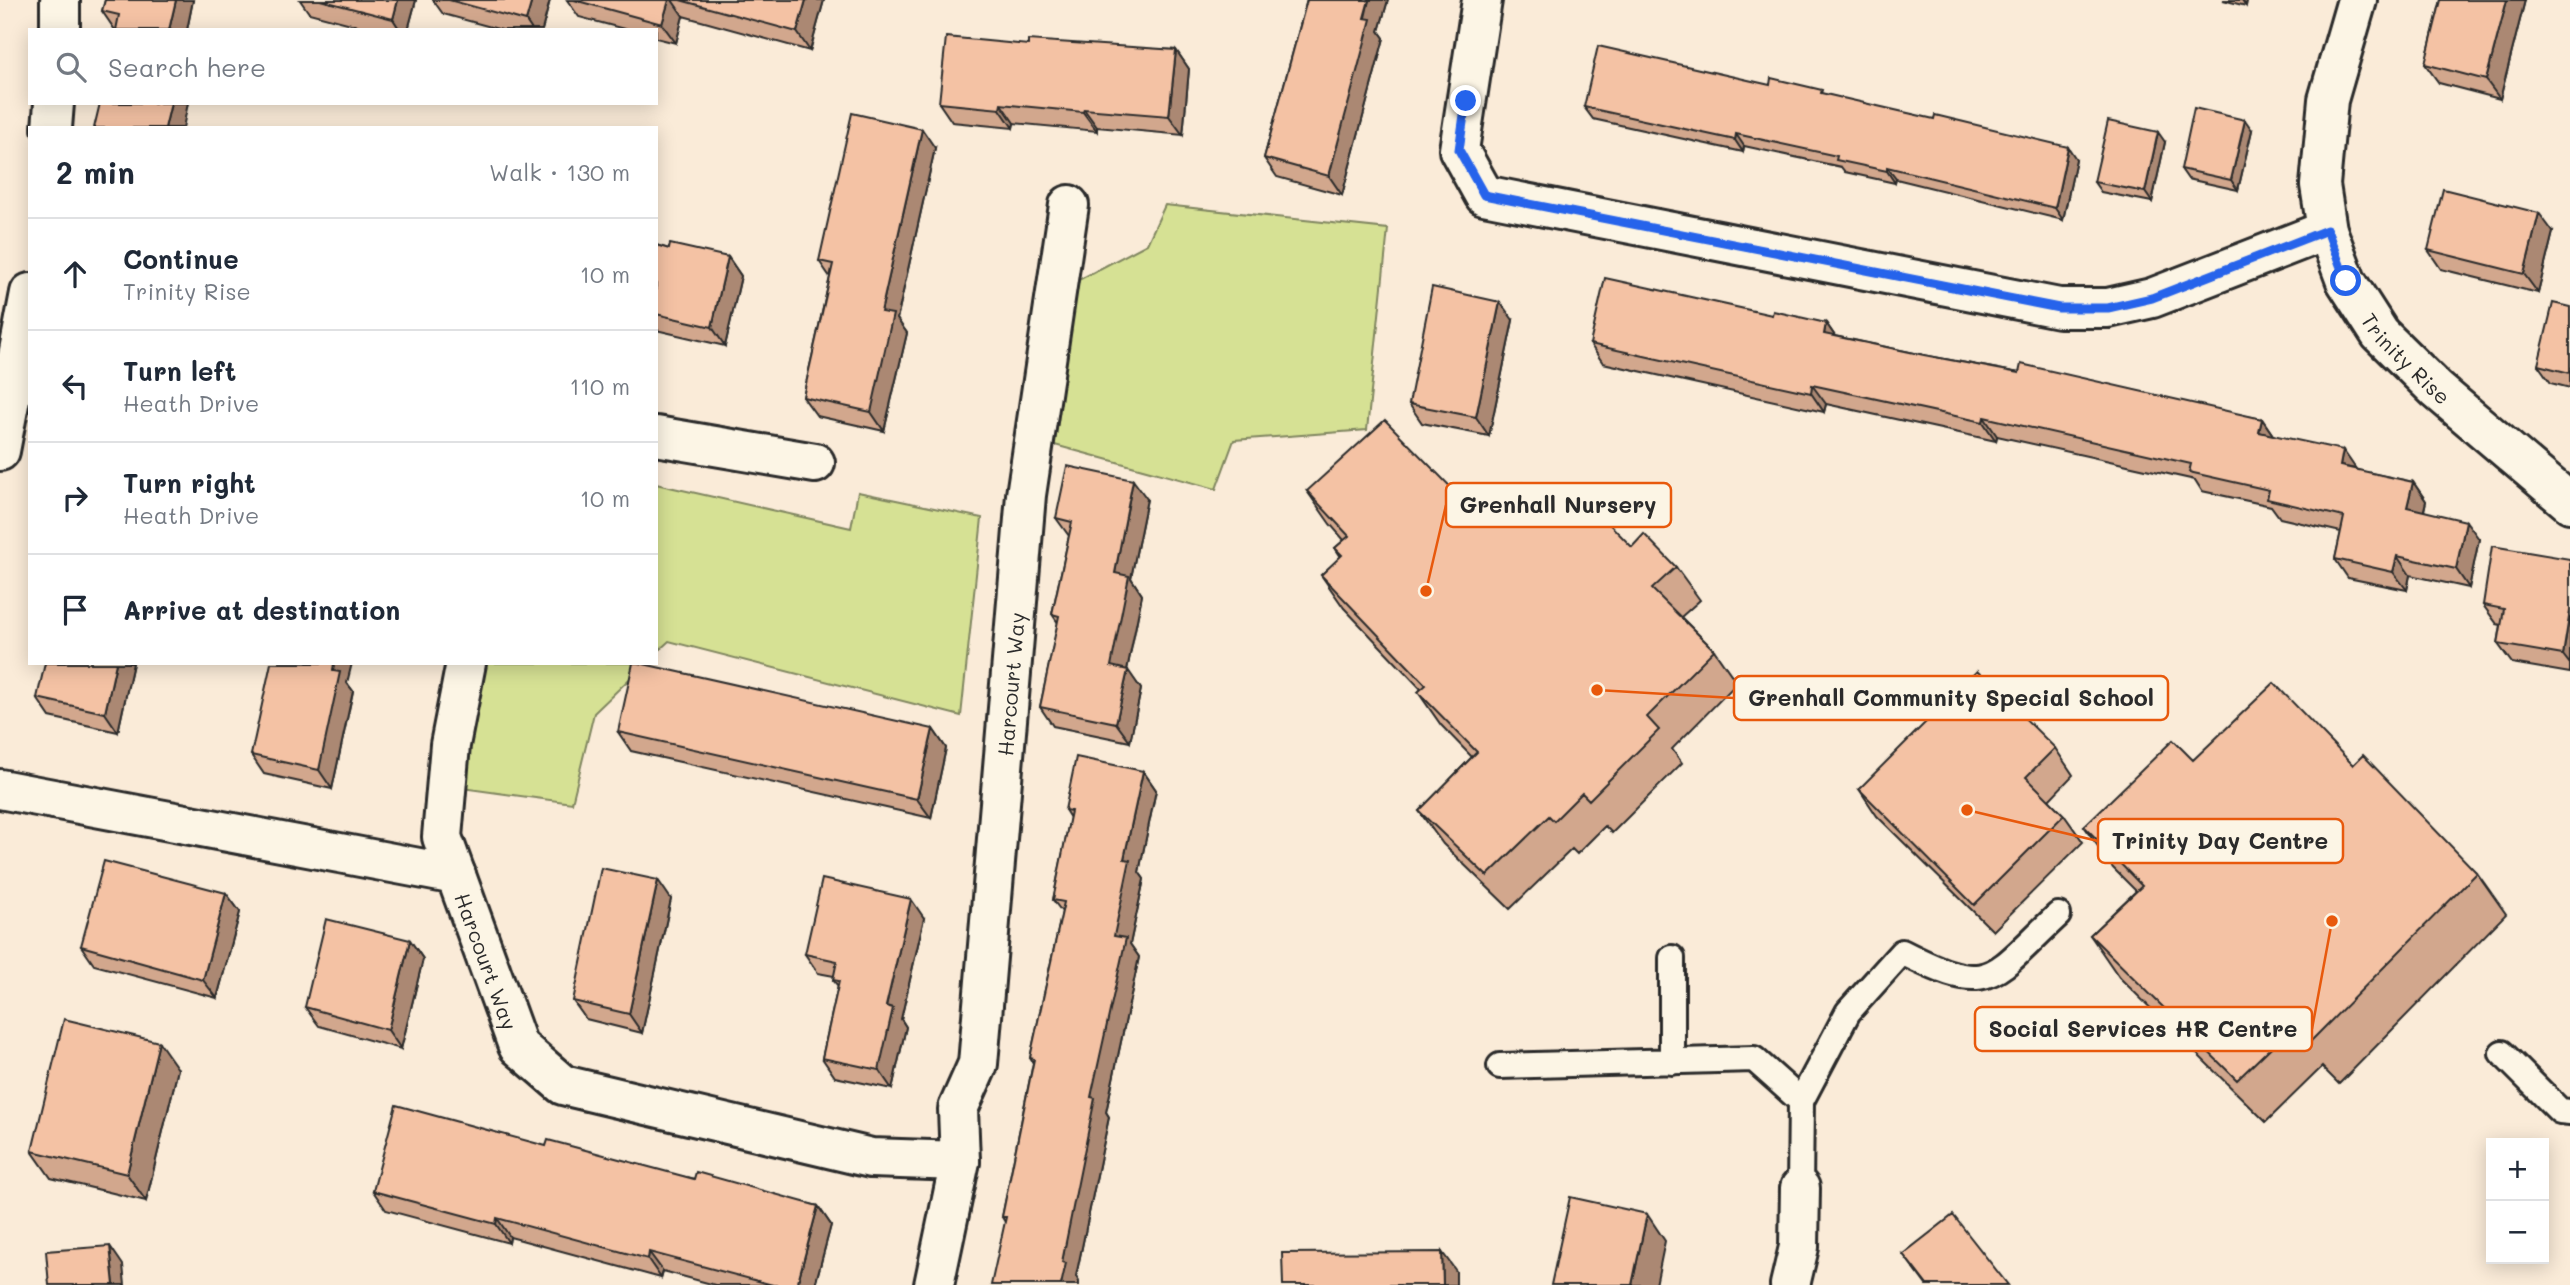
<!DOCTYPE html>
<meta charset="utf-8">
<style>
body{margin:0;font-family:Mali,sans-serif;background:#f6f6f7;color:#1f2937}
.controls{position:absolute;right:21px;bottom:21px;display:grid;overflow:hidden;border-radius:0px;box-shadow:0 4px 18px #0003}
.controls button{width:63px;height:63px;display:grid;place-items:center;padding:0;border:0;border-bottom:2px solid #e0e1e3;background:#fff;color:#1f2937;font:35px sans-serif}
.stop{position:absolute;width:21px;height:21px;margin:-16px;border:5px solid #2563eb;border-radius:50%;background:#fff}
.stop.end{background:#2563eb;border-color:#fff;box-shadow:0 2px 7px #0008}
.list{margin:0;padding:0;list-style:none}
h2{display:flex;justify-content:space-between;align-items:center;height:91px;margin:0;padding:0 28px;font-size:30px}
h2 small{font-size:23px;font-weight:400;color:#747a83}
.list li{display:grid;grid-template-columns:46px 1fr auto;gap:21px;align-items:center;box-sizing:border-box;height:112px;padding:0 28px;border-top:2px solid #e0e1e3}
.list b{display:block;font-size:26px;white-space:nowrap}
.list p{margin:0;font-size:23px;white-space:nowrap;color:#747a83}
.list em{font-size:23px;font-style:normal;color:#747a83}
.icon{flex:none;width:38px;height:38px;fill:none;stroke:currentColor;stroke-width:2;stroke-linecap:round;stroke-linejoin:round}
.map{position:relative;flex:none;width:2570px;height:1285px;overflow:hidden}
.search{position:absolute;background:#fff;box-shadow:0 4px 18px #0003;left:28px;top:28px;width:630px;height:77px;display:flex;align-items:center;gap:18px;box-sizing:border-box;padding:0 24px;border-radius:0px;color:#747a83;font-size:26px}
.panel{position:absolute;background:#fff;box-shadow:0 4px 18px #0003;left:28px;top:126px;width:630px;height:539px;border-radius:0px}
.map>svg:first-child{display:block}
.green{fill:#d6e194;stroke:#808660;stroke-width:2}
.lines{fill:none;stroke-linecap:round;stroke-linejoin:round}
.service-casing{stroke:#2b2b2b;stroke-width:30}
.minor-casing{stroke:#2b2b2b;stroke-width:44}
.service{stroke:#fcf5e5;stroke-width:24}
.minor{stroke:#fcf5e5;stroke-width:38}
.wall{fill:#d2a78d;stroke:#2b2b2b;stroke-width:2}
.shaded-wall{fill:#ab8873;stroke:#2b2b2b;stroke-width:2}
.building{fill:#f4c2a4;stroke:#2b2b2b;stroke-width:2}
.route{stroke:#2563eb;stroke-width:9}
.labels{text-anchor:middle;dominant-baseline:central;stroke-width:6;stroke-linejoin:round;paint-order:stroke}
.street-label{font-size:21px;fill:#2b2b2b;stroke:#fcf5e5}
.leader{fill:none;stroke:#e8590c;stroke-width:2.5}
.callout-dot{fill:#e8590c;stroke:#fcf5e5;stroke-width:2.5}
.callout{fill:#fcf5e5;stroke:#e8590c;stroke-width:2.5}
.callout-label{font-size:23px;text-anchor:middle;font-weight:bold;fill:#2b2b2b}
</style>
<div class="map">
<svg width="2570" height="1285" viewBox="0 0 2570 1285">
<rect width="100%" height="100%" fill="#faebd8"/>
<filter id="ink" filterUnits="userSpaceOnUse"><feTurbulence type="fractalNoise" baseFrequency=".0143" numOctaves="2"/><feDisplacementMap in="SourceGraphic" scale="14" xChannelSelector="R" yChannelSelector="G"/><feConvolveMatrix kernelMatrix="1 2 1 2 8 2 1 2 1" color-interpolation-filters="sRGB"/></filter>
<g filter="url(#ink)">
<path class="green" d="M1165,205L1388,229L1367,430L1234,440L1216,489L1051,444L1071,284L1147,244Z
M656,484L851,528L858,492L982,518L961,716L669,641L656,653Z
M480,663H646L594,713L572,803L447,786Z"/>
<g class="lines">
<defs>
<path id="service" d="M2502,1053L2560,1111L2570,1112
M1672,1062V958
M1500,1066L1754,1059L1801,1101L1800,1188
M1801,1101L1848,1012L1902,952C1992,998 1990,978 2058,915"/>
<g id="minor">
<path d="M1482,0L1459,150L1484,195L2059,308H2108L2152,298L2327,230"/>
<path id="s1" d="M2357,0L2328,100L2320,185L2327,230L2346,281L2380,334L2437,390L2570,503"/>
<path d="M60,30V0"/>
<path d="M52,128L54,103"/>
<path d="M656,436L815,463"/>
<path d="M0,451L30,293"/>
<path id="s2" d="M466,663L450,745L442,837L518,1046L563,1085L871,1158L960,1161L958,1109L978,1064L1026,495L1069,205"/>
<path d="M0,789L456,875"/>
<path d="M934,1285L960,1161"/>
<path d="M1790,1285L1799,1247L1800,1188"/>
</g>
</defs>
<use href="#service" class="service-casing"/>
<use href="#minor" class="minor-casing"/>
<use href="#service" class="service"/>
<use href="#minor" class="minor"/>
</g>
<path class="wall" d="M105,0H193L187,30H115L102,11Z
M300,0H416L408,30H374L309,13Z
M433,0H550L542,30H502L443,14Z
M567,0H824L810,51L683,16L676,43L656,38V30H628L579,17Z
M1307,0H1388L1379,31L1384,38L1342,195L1277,177L1264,158Z
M2223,0H2247L2246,6Z
M2441,0H2525L2500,99L2439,83L2425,64Z
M1028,45L1176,50L1189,69L1183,135L1097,127V131L1014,123L1013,128L952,122L939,103Z
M1770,85L1824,94L2076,159L2063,220L1896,179L1895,183L1845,172L1841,167L1744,146L1743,152L1593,119L1584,107Z
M2252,130L2238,190L2188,179L2181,169Z
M2165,142L2152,202L2101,192L2094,182Z
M935,148L897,319L907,333L884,431L817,416L803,397L830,277L819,261Z
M2553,232L2538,293L2441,269L2428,250Z
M656,245L669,249L728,257L741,276L725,346L656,330Z
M2570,307V388L2551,383L2538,365Z
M1772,315L1826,323L1835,336L1924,355L2262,419L2273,435L2356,470L2413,482L2426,501L2424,511L2479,539L2469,588L2410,575L2407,590L2348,578L2335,559L2341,532L2280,518L2271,506L2202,491L2195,480L1997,436L1996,441L1826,404L1824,412L1603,363L1590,344Z
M1513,320L1489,436L1422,423L1409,404Z
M1307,491L1483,520L1558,521L1632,547L1676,567L1700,600L1681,617L1714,650L1737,683L1672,749L1682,763L1612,833L1605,826L1577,854L1572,849L1510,909L1443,844L1419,811L1472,757L1441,725L1418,692L1421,689L1344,608L1321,575L1341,557L1335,548L1344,540L1330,524Z
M1147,499L1131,578L1142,595L1127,670L1141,689L1130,742L1053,726L1040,707L1058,623L1052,614L1069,536L1056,518Z
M2570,559V673L2512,663L2498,644L2501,625L2497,624L2483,605Z
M133,663L118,732L50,717L37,698Z
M347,683L353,691L332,789L264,774L251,755Z
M933,729L946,748L931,818L631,751L618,732Z
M2055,748L2073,775L2049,800L2064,815L2083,842L1993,931L1877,816L1859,789Z
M2193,760L2353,765L2477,873L2506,914L2339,1084L2322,1067L2266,1122L2119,977L2090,935L2136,891L2113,868L2084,826Z
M1143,771L1156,790L1139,872L1144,879L1130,944L1139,957L1106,1112L1109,1117L1076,1276L1079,1282L1005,1222L1002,1217L1033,1063L1030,1058L1062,912L1053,900L1070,818L1065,810Z
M226,893L240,912L217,998L94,965L81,946Z
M671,899L642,1033L586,1019L573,1001Z
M924,918L901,1019L906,1027L892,1089L835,1077L822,1058L838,986L833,980L834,976L818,973L805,954Z
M410,940L423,959L401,1049L319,1026L305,1007Z
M178,1069L146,1201L51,1178L32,1151Z
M546,1146L694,1179L818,1206L831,1225L815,1285H715L663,1271L661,1278L510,1237L509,1243L386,1210L373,1191Z
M1903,1254L2008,1285H1926Z"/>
<path class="shaded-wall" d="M176,0H193L187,30H169Z
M398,0H416L408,30H400L393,19Z
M532,0H550L542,30H532L526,21Z
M669,0H672L683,16L676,43L662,24Z
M806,0H824L810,51L797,32Z
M1369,0H1388L1379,31L1384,38L1342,195L1329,176Z
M2242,0H2247L2246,6Z
M2507,0H2525L2500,99L2486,80Z
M1176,50L1189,69L1183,135L1169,116Z
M171,103H188L183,128H165Z
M1001,104L1014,123L1013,128L1000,109Z
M1084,109L1097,127V131L1083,112Z
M2245,120L2252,130L2238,190L2231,180Z
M922,129L935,148L897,319L907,333L884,431L871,412L881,312Z
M2158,132L2165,142L2152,202L2145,192Z
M1736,134L1744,146L1743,152L1735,140Z
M2068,147L2076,159L2063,220L2055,208Z
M1887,167L1896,179L1895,183L1887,171Z
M2539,213L2553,232L2538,293L2524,274Z
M728,257L741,276L725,346L712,327Z
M1500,302L1513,320L1489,436L1476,417Z
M1826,323L1839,342L1824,334Z
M1812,385L1826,404L1824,412L1811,393Z
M1984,417L1997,436L1996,441L1983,422Z
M2262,419L2275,438L2259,432Z
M2343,450L2356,469L2340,466Z
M1133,480L1147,499L1131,578L1142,595L1124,685L1111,666L1115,573Z
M2413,482L2426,501L2420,526L2407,507Z
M2466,521L2479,539L2469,588L2456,569Z
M2397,556L2410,575L2407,590L2393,572Z
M2570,611V664L2563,655Z
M116,663H133L118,732L105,713Z
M334,663H352L347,683L353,691L332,789L319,770Z
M1128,670L1141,689L1130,742L1116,723Z
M933,729L946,748L931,818L917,799Z
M1143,771L1156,790L1139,872L1144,879L1130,944L1139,957L1106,1112L1109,1117L1076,1276L1079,1282V1285H1061L1062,1262L1091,1097L1124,859Z
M658,880L671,899L642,1033L629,1014Z
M226,893L240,912L217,998L203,980Z
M911,899L924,918L901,1019L906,1027L892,1089L879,1070L886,1006Z
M410,940L423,959L401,1049L388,1030Z
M159,1042L178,1069L146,1201L127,1174Z
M818,1206L831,1225L815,1285H797Z
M1647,1214L1665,1241L1656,1285H1632Z
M497,1218L510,1237L509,1243L496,1224Z
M110,1246L123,1265L125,1285H114Z
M649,1252L663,1271L661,1278L648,1259Z
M1442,1252L1456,1271V1285H1443Z"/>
<path class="building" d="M105,0H176L169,30H116L119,15L102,11Z
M320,0H398L393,19Z
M449,0H532L526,21Z
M574,0H669L662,24Z
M680,0H806L797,32Z
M1307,0H1369L1364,18L1371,19L1329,176L1264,158Z
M2441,0H2507L2486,80L2425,64Z
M946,37L1028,45V40L1176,50L1169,116L1084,109L1083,112L1001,104L1000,109L939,103Z
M1598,46L1770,85L1771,78L1822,90L1821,93L1934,119L1935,115L2068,147L2055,208L1887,167V171L1836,160L1837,156L1736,134L1735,140L1584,107Z
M100,103H171L165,128H94Z
M2194,108L2245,120L2231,180L2181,169Z
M852,113L922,129L881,312L893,314L871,412L803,397L833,264L819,261Z
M2108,121L2158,132L2145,192L2094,182Z
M2443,189L2539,213L2524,274L2428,250Z
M670,244L728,257L712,327L656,314V245L669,249Z
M1605,278L1772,315L1773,311L1826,323L1824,334L1924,355L2019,373L2021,364L2262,419L2259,432L2343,450L2340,466L2413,482L2407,507L2466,521L2456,569L2397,556L2393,572L2335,559L2344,517L2267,499L2269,490L2189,472L2191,464L1984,417L1983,422L1812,385L1811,393L1590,344Z
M1432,287L1500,302L1476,417L1409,404Z
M2553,303L2570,307V373L2538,365Z
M1385,420L1483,520L1522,483L1558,521L1583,497L1632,547L1644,534L1676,567L1652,589L1714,650L1647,717L1659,730L1589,800L1582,793L1554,821L1549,816L1487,876L1419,811L1477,752L1418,692L1426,685L1321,575L1342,555L1335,548L1349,536L1307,491Z
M1067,466L1133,480L1115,573L1129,576L1111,666L1128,670L1116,723L1040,707L1059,616L1052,614L1072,522L1056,518Z
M2492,546L2570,559V611L2563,655L2498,644L2504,609L2483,605Z
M45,663H116L105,713L37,698Z
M271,663H334L333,671L340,672L319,770L251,755Z
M633,663H639L933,729L917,799L618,732Z
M1977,671L2055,748L2026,777L2064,815L1974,905L1859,789Z
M2274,683L2353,765L2363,755L2477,873L2310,1042L2293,1026L2237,1080L2090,935L2142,886L2084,826L2173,740L2193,760Z
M1076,757L1143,771L1124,859L1130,860L1114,936L1126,938L1091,1097L1095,1098L1062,1262L1066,1263L1061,1285H991L1006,1217H1002L1034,1059L1030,1058L1064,902L1053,900L1071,811L1065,810Z
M104,861L226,893L203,980L81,946Z
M601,868L658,880L629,1014L573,1001Z
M822,879L911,899L886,1006L893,1008L879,1070L822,1058L839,981L833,980L837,961L805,954Z
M326,919L410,940L388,1030L305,1007Z
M64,1019L159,1042L127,1174L32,1151Z
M396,1105L546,1146L548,1140L694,1179L696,1172L818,1206L797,1285H773L649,1252L648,1259L497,1218L496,1224L373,1191Z
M1570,1197L1647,1214L1632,1285H1551Z
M1953,1215L2008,1285H1927L1903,1254Z
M110,1246L114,1285H49L46,1251Z
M1442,1252L1443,1285H1283L1282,1253Z"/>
</g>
<g class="lines" filter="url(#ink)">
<path class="route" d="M1466,101L1459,150L1484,195L2059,308H2108L2152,298L2327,230L2346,281"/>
</g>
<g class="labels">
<g class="street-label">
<text stroke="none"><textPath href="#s1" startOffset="388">Trinity Rise</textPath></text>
<text stroke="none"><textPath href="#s2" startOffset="1346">Harcourt Way</textPath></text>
<text stroke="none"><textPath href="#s2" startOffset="308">Harcourt Way</textPath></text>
</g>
</g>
<path class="leader" d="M1426 591L1446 505M1597 690L1734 698M1967 810L2098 841M2332 921L2312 1029"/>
<g class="callout-dot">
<circle cx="1426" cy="591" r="7"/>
<circle cx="1597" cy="690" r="7"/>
<circle cx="1967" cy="810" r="7"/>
<circle cx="2332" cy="921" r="7"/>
</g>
<g class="callout">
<rect x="1446" y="483" width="225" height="44" rx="7"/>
<rect x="1734" y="676" width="434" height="44" rx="7"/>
<rect x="2098" y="819" width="245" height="44" rx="7"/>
<rect x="1975" y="1007" width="337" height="44" rx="7"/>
</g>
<g class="callout-label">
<text x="1558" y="513">Grenhall Nursery</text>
<text x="1951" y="706">Grenhall Community Special School</text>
<text x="2220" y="849">Trinity Day Centre</text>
<text x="2143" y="1037">Social Services HR Centre</text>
</g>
</svg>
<div class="controls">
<button>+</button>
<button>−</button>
</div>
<div class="stop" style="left:2346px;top:281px"></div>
<div class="stop end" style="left:1466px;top:101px"></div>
<div class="search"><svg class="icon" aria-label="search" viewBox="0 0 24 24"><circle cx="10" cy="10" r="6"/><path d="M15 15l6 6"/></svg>Search here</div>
<section class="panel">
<h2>2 min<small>Walk · 130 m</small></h2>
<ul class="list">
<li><svg class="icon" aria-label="ahead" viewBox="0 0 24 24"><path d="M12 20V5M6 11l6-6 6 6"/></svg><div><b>Continue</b><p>Trinity Rise</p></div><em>10 m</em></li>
<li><svg class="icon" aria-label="left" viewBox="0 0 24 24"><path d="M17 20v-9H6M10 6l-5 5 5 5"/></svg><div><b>Turn left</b><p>Heath Drive</p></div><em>110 m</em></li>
<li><svg class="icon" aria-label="right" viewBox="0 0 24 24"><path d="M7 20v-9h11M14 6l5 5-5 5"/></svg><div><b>Turn right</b><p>Heath Drive</p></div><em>10 m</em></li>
<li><svg class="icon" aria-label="arrive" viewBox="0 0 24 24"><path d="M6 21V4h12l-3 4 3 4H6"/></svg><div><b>Arrive at destination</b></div></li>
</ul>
</section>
</div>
